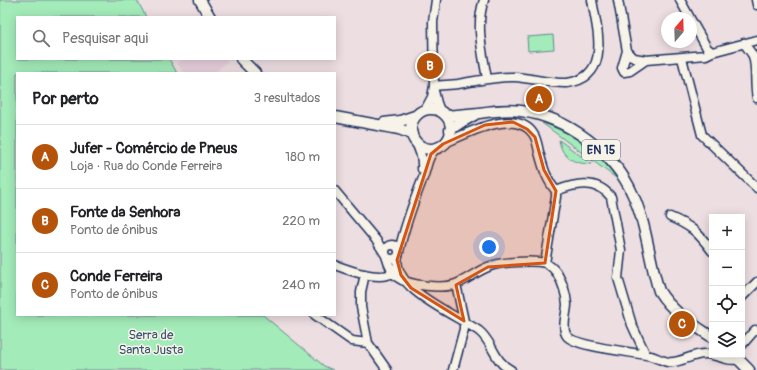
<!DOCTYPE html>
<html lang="pt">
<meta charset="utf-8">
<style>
body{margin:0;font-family:Pangolin,sans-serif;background:#f2f2f2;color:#202124}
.controls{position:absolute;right:12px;bottom:12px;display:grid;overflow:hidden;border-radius:0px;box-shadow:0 2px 10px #0003}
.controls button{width:36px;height:36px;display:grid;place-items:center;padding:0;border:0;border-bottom:1px solid #e0e0e0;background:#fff;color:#202124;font:20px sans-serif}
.compass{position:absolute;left:661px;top:12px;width:36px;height:36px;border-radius:50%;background:#fff;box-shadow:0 2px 10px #0003;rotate:19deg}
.you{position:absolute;left:489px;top:247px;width:14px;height:14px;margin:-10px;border:3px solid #fff;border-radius:50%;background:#1a73e8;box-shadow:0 0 0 6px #1a73e833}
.badge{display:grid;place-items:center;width:26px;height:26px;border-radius:50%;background:#b45309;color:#fff;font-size:13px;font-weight:700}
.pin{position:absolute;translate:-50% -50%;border:2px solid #fff;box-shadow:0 1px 4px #0006}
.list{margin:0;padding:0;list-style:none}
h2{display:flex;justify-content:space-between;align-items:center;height:52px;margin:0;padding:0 16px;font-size:17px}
h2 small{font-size:13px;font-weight:400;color:#757577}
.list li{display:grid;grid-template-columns:26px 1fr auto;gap:12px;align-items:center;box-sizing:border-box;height:64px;padding:0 16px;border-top:1px solid #e0e0e0}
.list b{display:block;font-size:15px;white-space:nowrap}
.list p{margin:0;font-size:13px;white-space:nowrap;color:#757577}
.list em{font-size:13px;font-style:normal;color:#757577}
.icon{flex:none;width:22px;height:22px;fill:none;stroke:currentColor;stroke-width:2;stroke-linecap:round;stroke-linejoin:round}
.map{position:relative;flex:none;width:757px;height:370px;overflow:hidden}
.search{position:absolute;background:#fff;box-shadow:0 2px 10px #0003;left:16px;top:16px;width:320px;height:44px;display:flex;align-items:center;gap:10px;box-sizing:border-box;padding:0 14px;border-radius:0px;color:#757577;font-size:15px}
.panel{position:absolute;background:#fff;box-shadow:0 2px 10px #0003;left:16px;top:72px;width:320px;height:244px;border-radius:0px}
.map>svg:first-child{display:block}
.built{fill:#e6cfdc}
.green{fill:#a3ebb9;stroke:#5f8d8c}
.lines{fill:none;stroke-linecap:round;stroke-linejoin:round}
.minor-casing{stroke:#1b2f5e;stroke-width:11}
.major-casing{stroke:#1b2f5e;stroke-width:13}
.minor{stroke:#f7f3e8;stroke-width:8}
.major{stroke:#f7f3e8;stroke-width:10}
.marked{fill:#d45514;fill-opacity:0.2;stroke:#d45514;stroke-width:3;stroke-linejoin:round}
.labels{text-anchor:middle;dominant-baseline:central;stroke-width:3;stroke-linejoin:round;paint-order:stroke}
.shield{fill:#f7f3e8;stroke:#5d6a87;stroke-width:1}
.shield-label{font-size:12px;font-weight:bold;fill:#1b2f5e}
.park-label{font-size:13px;fill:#365570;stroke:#f7f3e8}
</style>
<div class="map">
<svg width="757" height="370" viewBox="0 0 757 370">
<rect width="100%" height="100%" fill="#eddee1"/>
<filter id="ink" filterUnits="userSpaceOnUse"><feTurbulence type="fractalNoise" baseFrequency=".025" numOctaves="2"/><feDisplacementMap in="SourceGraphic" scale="8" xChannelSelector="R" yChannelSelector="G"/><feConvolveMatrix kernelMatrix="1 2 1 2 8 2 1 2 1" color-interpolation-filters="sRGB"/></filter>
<g filter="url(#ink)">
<path class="built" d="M184,59H227L228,61L214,73H184L177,63Z"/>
<path class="green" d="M0,0H137L146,17H17V59H169L177,73H17V315H263L324,366L333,370H0Z
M553,35L554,49L528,51L527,37Z
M542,123C571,132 600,152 616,178Z
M559,140L592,164C574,164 562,158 559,140Z"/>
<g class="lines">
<defs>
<path id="minor" d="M484,0C475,25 483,54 487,79
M618,0L627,51L634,58L646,60L706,55L712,52L757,40
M680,0L690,18
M756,0L757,5
M691,20L707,48L712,52
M744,43C747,48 751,52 753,56C757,69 754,85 757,98
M627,51L622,68L624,72L630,71L646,60
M682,58L702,135L757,188
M434,86C442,85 450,85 458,84C477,81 496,76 515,77C530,78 554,84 567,83C612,77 597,30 592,0
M434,91L437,103L440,111
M425,110L432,97L434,86L433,22L436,0
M415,141C420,150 423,158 422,169
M443,144C465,134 519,105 535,137C537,142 538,147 539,152C543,167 546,179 556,191
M335,191L376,240L385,254
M670,217C691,226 698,232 712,251
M385 252a7 7 0 1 1 14 0a7 7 0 1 1-14 0Z
M399,252C404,227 414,201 423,178C428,165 426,159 437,147
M386,256C388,263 391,272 397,277C409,286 443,289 456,284C467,280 477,271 488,267C498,262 534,260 545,263C550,265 555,270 558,275C563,284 566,293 567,304C567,313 561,328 567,336C575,347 635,352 651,356C657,358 663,361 668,362C680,364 693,353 706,354C719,355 726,362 739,359
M398,256C390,289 457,315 479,331C493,342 494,362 511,370
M545,263L556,197V191C576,183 597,179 611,197L621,250L618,278L632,325L646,355
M335,265C351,271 378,281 393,273
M365,274L361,292V307L368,343L387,370
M742,297L757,282
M315,315L352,341L368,343
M742,345L755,330
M453,370L464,329V321L456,284"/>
<path id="major" d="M200,0L210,17
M241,59L255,73
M411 129a20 20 0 1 1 40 0a20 20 0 1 1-40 0Z
M446,116C457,115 468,114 479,113C493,111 507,109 521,111C567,117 615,153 633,195C647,226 649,260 659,291C672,312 692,324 712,337
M335,117L399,129L412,134
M384,123L400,121L415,116
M450,130L460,123L476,114
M734,355L749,370"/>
</defs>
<use href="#minor" class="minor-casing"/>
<use href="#major" class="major-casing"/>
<use href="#minor" class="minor"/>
<use href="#major" class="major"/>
</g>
</g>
<path class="marked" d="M513,122L527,129L535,137L544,170L556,191L545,263L488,267L456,285L464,321L411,288L401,275L397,260L431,154L443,144L485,125Z"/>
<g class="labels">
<rect class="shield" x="582" y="140" width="38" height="20" rx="3"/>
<g class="shield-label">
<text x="601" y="150">EN 15</text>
</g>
<g class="park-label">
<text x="151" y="335">Serra de<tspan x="151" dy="15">Santa Justa</tspan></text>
</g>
</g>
</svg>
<div class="controls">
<button>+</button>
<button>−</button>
<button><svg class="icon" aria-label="locate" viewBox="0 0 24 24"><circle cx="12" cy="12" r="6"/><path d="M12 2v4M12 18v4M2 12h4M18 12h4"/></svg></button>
<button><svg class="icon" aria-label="layers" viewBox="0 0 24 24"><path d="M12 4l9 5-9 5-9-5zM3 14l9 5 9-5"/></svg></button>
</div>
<svg class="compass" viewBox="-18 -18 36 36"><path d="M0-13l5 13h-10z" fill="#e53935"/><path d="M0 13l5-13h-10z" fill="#757577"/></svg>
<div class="you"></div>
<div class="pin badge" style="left:539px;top:99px">A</div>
<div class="pin badge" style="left:430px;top:66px">B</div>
<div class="pin badge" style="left:682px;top:324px">C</div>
<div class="search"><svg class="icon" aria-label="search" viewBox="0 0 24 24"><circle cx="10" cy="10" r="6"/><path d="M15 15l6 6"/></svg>Pesquisar aqui</div>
<section class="panel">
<h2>Por perto<small>3 resultados</small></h2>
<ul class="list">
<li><span class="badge">A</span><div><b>Jufer - Comércio de Pneus</b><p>Loja · Rua do Conde Ferreira</p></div><em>180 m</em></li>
<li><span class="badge">B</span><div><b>Fonte da Senhora</b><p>Ponto de ônibus</p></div><em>220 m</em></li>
<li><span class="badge">C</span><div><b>Conde Ferreira</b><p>Ponto de ônibus</p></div><em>240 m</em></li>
</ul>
</section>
</div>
